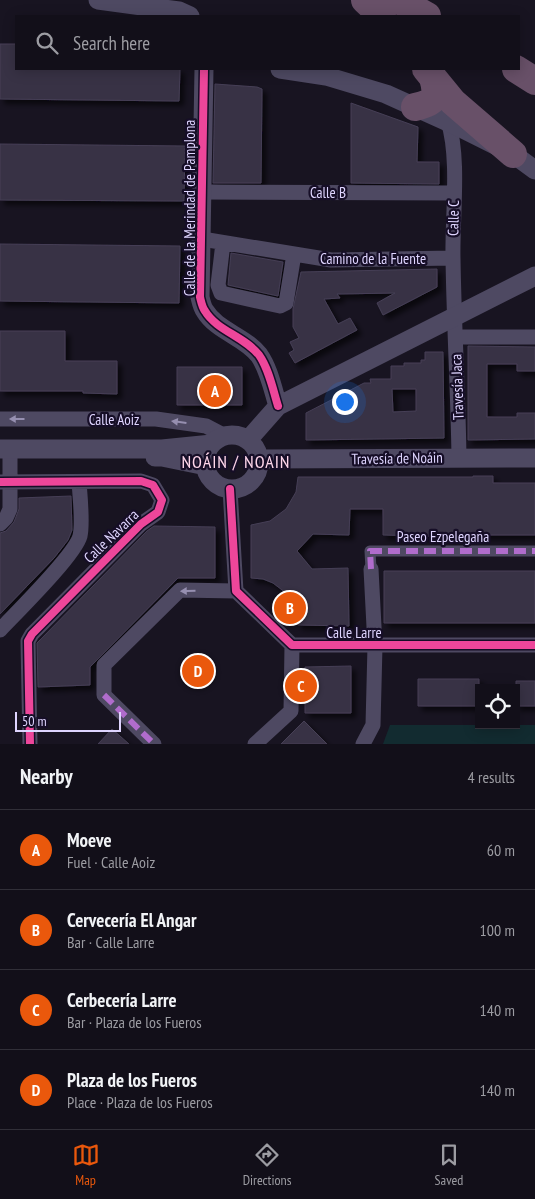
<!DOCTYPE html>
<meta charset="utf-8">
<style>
body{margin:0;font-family:"PT Sans Narrow",sans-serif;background:#1b1822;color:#f1f3f6}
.controls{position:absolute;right:15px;bottom:15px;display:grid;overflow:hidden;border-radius:0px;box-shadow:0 2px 12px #0003}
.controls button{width:45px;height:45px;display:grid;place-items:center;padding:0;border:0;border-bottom:1px solid #312f38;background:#120f19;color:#f1f3f6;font:25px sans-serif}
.scale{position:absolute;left:15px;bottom:12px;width:106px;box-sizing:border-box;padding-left:5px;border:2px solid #dfd5ff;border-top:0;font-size:14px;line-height:18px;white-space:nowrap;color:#dfd5ff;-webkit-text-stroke:4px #160e27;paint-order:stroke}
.you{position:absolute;left:344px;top:401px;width:18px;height:18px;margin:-12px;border:4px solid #fff;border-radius:50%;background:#1a73e8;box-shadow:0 0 0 8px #1a73e833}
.badge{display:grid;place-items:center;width:32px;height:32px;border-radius:50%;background:#ea580c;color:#fff;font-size:16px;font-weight:700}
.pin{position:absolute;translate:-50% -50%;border:2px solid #fff;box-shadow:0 1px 5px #0006}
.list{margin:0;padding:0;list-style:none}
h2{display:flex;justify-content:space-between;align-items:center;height:65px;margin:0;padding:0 20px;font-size:21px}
h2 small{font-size:16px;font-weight:400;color:#9c9ca2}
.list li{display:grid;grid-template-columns:32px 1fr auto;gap:15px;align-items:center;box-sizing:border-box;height:80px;padding:0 20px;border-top:1px solid #312f38}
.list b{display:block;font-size:19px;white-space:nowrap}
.list p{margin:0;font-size:16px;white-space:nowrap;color:#9c9ca2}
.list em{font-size:16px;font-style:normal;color:#9c9ca2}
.icon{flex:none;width:28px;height:28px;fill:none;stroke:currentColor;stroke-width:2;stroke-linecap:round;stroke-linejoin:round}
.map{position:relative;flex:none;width:535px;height:744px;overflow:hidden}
.search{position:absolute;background:#120f19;box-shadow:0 2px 12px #0003;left:15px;right:15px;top:15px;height:55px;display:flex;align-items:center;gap:12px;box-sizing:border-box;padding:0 18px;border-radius:0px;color:#9c9ca2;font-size:19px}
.sheet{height:385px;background:#120f19}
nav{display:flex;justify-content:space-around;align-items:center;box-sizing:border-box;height:70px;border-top:1px solid #312f38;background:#120f19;font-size:14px;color:#9c9ca2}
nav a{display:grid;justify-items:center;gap:2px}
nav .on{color:#ea580c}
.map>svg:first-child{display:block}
.green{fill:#122b30}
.building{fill:#383244;stroke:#463f56;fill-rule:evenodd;filter:url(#shadow)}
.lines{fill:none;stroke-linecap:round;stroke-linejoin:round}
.pedestrian{stroke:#4e4962;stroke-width:11}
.minor{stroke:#4e4962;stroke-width:15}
.tertiary{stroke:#4e4962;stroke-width:19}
.motorway{stroke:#685068;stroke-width:28}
.quiet{stroke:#b06ccc;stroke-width:6;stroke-dasharray:12 6;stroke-linecap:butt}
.cycleway-casing{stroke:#160e27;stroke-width:11}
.cycleway{stroke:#ed469a;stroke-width:8}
.oneway{fill:#968fb0}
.labels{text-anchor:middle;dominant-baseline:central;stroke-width:4.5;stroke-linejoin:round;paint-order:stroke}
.street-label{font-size:15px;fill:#dfd5ff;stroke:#160e27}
.quarter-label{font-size:18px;letter-spacing:1px;fill:#ffd7eb;stroke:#160e27}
</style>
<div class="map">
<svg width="535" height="744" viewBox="0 0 535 744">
<defs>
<filter id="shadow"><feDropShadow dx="4.5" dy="4.5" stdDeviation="2.5" flood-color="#0009"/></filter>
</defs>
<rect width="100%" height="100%" fill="#181421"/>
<path class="green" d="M390,725H535V744H383Z"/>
<path class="building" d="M0,44H16V69H180L179,101L0,99Z
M215,84L257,87L262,89L261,183H213Z
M351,103L418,127L417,162H439V184L351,183Z
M0,144L185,146L184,201L0,200Z
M0,244L180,246L179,303L0,301Z
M231,253L283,262L278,296L228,285Z
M437,269V287L383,315L377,303L395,293L337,294L340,298L324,299L338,324L350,318L357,330L295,363L289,353L294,350L290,342L299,338L293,327V309L301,272Z
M0,331H65V361H117V394L83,393V391H0Z
M468,346L535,347V371H517V364H487V417H517V413H535V439L468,440Z
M425,352H443L444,438L306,440V413L364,383H371L370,379H391V366H404V363H421V360H425ZM392,389H416V411L393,412Z
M177,367H242V405H177Z
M473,476H493V483H535V535H465V537L383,535V509H350L349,535L313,534L297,551L312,569L348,568L349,626L298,625L295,608L286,593L273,583L263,579L251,578V525L270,521L286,509L296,492L298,477H473Z
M71,496L72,530L68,540L54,558L0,614V533L6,531L14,522L19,509V498Z
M154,526L215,527V578H178L90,667V685L38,687L37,643L40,640L147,531Z
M384,571H535V623H384Z
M351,666V713H305V667Z
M418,679H479V706H418Z
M516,681H535V706H516Z
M304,721L327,744H281Z
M112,729L129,744H98Z"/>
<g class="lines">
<path class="pedestrian" d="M371,569L370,551H535"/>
<path class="minor" d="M448,121C460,159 452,218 453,258C454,325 458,391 459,457
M203,192L454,193
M202,239L331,260L453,258
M223,243L218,285L221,293L280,306L286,303L294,254
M456,337H535
M0,419H156L206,426L225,436
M0,482L141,481L153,485L162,500L158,512L141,524L32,634L28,641L30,744
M230,489L236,591L292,645H535
M0,524L6,518L10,509V457
M0,630C17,612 75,555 80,536C83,523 80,496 79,482
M154,744L104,695V665L180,590L236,591
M255,744L291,711L292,645
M363,744L373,725L375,646L371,569"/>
<path class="tertiary" d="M98,0L179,11L190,16
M204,69L200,297C201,301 202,307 205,311C217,331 244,336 259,355C269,369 273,390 278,406
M280,69L326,76L386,94L457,126L513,154L535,170
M205 462a27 27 0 1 1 54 0a27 27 0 1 1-54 0Z
M248,440L278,406L535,276
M0,449H162L212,444
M155,457H162L206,466
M259,459L535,458"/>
<path class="motorway" d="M365,0L382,16
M399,0L427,16
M426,69L453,102L513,154
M516,69L535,81
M415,107C434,103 439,98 433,78"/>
<path class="quiet" d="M371,569L370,551H535
M104,695L154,744"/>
<defs>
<path id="cycleway" d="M204,69L200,297C201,301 202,307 205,311C217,331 244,336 259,355C269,369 273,390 278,406
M0,482L141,481L153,485L162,500L158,512L141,524L32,634L28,641L30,744
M230,489L236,591L292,645H535"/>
</defs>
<use href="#cycleway" class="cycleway-casing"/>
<use href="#cycleway" class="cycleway"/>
</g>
<defs><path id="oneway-solid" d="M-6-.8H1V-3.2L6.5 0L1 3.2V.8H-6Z" transform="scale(1.25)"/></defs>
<g class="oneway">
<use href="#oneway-solid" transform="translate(17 419) rotate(-180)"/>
<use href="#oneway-solid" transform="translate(179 422) rotate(-173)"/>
<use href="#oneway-solid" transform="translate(188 591) rotate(179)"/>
</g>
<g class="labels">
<g class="street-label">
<text x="328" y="192">Calle B</text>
<text transform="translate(189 208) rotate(-90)">Calle de la Merindad de Pamplona</text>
<text transform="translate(453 218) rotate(-89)">Calle C</text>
<text x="373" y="258">Camino de la Fuente</text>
<text transform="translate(457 387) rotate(-92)">Travesía Jaca</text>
<text x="114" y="419">Calle Aoiz</text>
<text transform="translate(397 458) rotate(-1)">Travesía de Noáin</text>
<text transform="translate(111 536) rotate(-44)">Calle Navarra</text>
<text x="443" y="536">Paseo Ezpelegaña</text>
<text x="354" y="632">Calle Larre</text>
</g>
<g class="quarter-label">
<text x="236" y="461">NOÁIN / NOAIN</text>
</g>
</g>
</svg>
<div class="controls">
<button><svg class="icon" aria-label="locate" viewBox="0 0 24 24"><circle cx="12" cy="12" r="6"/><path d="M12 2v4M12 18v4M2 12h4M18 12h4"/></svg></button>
</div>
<div class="scale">50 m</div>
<div class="you"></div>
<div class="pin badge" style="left:215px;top:391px">A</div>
<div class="pin badge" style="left:290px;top:608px">B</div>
<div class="pin badge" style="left:301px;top:686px">C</div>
<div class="pin badge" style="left:198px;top:671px">D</div>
<div class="search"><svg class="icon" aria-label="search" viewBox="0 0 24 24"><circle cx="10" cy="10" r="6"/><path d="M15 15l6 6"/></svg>Search here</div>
</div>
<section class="sheet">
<h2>Nearby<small>4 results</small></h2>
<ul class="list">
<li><span class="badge">A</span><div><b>Moeve</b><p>Fuel · Calle Aoiz</p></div><em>60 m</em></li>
<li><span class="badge">B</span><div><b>Cervecería El Angar</b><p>Bar · Calle Larre</p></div><em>100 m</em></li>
<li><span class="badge">C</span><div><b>Cerbecería Larre</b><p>Bar · Plaza de los Fueros</p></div><em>140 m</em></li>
<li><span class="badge">D</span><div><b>Plaza de los Fueros</b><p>Place · Plaza de los Fueros</p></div><em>140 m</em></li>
</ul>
</section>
<nav>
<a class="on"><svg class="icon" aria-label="map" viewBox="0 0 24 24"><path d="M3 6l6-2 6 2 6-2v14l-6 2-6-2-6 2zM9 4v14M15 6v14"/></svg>Map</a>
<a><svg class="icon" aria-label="directions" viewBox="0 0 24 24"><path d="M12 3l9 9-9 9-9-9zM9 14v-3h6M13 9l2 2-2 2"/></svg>Directions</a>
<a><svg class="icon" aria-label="saved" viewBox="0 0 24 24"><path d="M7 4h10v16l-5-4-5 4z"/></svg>Saved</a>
</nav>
